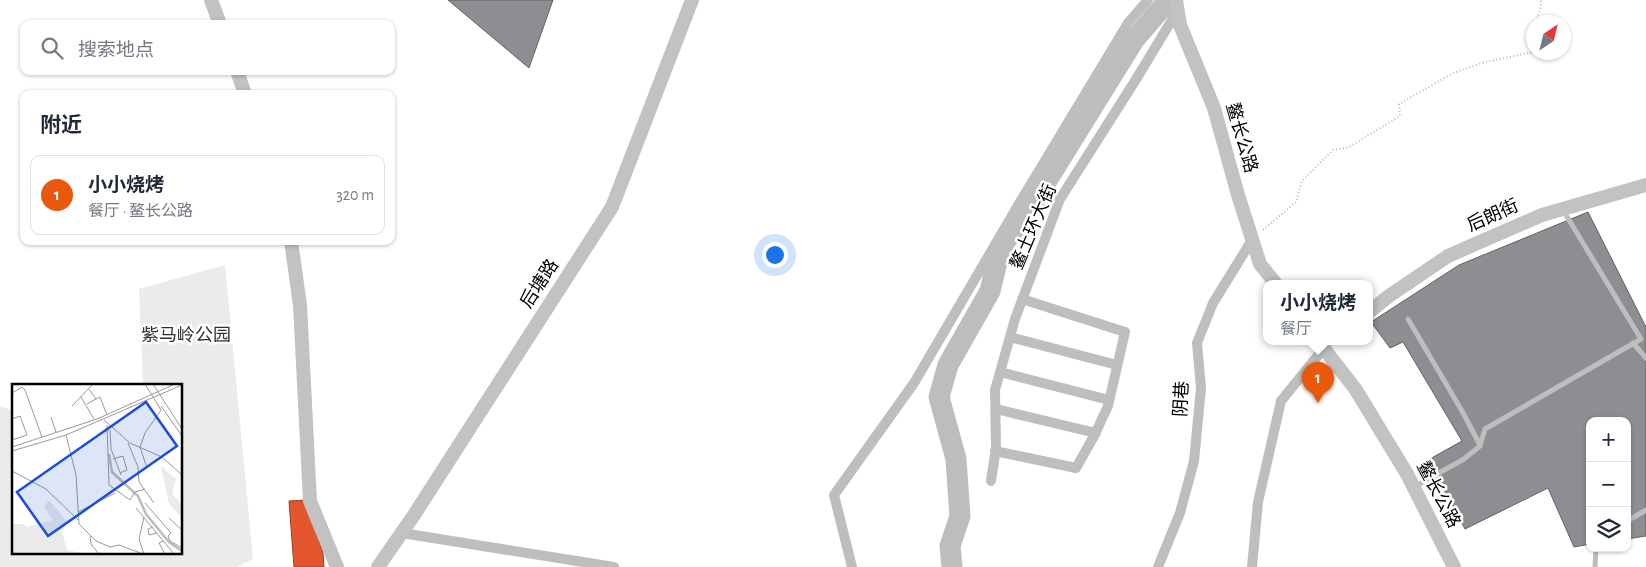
<!DOCTYPE html>
<html lang="zh">
<meta charset="utf-8">
<style>
body{margin:0;font-family:"Alegreya Sans","Noto Sans SC",sans-serif;background:#f6f6f7;color:#1f2937}
.controls{position:absolute;right:15px;bottom:15px;display:grid;overflow:hidden;border-radius:10px;box-shadow:0 1px 4px #0004}
.controls button{width:45px;height:45px;display:grid;place-items:center;padding:0;border:0;border-bottom:1px solid #e0e1e3;background:#fff;color:#1f2937;font:25px sans-serif}
.compass{position:absolute;left:1526px;top:15px;width:45px;height:45px;border-radius:50%;background:#fff;box-shadow:0 1px 4px #0004;rotate:35deg}
.you{position:absolute;left:774px;top:254px;width:18px;height:18px;margin:-12px;border:4px solid #fff;border-radius:50%;background:#1a73e8;box-shadow:0 0 0 8px #1a73e833}
.badge{display:grid;place-items:center;width:32px;height:32px;border-radius:50%;background:#ea580c;color:#fff;font-size:16px;font-weight:700}
.pin{position:absolute;translate:-50% -41px;filter:drop-shadow(0 1px 2px #0008)}
.pin::after{content:'';position:absolute;top:26px;width:18px;height:15px;background:inherit;clip-path:polygon(0 0,100% 0,50% 100%)}
.popup{position:absolute;left:1263px;top:280px;width:110px;height:65px;box-sizing:border-box;display:grid;place-content:center;border-radius:10px;background:#fff;filter:drop-shadow(0 1px 4px #0005);font-size:16px;white-space:nowrap;color:#747a83}
.popup b{font-size:19px;color:#1f2937}
.popup::after{content:'';position:absolute;left:50%;top:100%;margin-left:-10px;border:10px solid transparent;border-top-color:#fff}
.list{margin:0;padding:0;list-style:none}
h2{display:flex;justify-content:space-between;align-items:center;height:65px;margin:0;padding:0 20px;font-size:21px}
h2 small{font-size:16px;font-weight:400;color:#747a83}
.list li{display:grid;grid-template-columns:32px 1fr auto;gap:15px;align-items:center;box-sizing:border-box;height:80px;margin:0 10px 10px;padding:0 10px;border:1px solid #e0e1e3;border-radius:10px}
.list b{display:block;font-size:19px;white-space:nowrap}
.list p{margin:0;font-size:16px;white-space:nowrap;color:#747a83}
.list em{font-size:16px;font-style:normal;color:#747a83}
.icon{flex:none;width:28px;height:28px;fill:none;stroke:currentColor;stroke-width:2;stroke-linecap:round;stroke-linejoin:round}
.map{position:relative;flex:none;width:1646px;height:567px;overflow:hidden}
.search{position:absolute;background:#fff;box-shadow:0 1px 4px #0004;left:20px;top:20px;width:375px;height:55px;display:flex;align-items:center;gap:12px;box-sizing:border-box;padding:0 18px;border-radius:10px;color:#747a83;font-size:19px}
.panel{position:absolute;background:#fff;box-shadow:0 1px 4px #0004;left:20px;top:90px;width:375px;height:155px;border-radius:10px}
.map>svg:first-child{display:block}
.green{fill:#ebebeb}
.shops{fill:#e4572e;stroke:#a03d20}
.industry{fill:#8d8d92;stroke:#636366}
.lines{fill:none;stroke-linecap:round;stroke-linejoin:round}
.river{stroke:#bdbdbd;stroke-width:21}
.path{stroke:#b9b9b9;stroke-width:2;stroke-dasharray:1 2.5;stroke-linecap:butt}
.lane{stroke:#bebebe;stroke-width:5}
.street{stroke:#bebebe;stroke-width:10}
.secondary{stroke:#c2c2c2;stroke-width:14}
.labels{text-anchor:middle;dominant-baseline:central;stroke-width:5;stroke-linejoin:round;paint-order:stroke}
.street-label{font-size:18px;fill:#000;stroke:#fff}
.park-label{font-size:18px;fill:#313131;stroke:#fff}
.inset-river{fill:none;stroke:#bdbdbd;stroke-width:2.5}
.inset-road{fill:none;stroke:#999;stroke-width:1}
.view{fill:#1d4ed8;fill-opacity:0.15;stroke:#1d4ed8;stroke-width:2.5}
.inset-edge{fill:none;stroke:#000;stroke-width:2.5}
</style>
<div class="map">
<svg width="1646" height="567" viewBox="0 0 1646 567">
<rect width="100%" height="100%" fill="#fff"/>
<path class="green" d="M225,265L253,559L237,567H0V406L14,411V553H181V386H143L139,289Z"/>
<path class="shops" d="M305,500L323,553L324,567H294L289,501Z"/>
<path class="industry" d="M448,0H553L529,68Z
M1588,212L1646,327V536L1627,539V421H1590V544L1574,547L1548,488L1465,529L1428,460L1462,441L1403,342L1390,348L1371,322L1459,265Z"/>
<g class="lines">
<path class="river" d="M952,567L950,546L960,516L956,459L939,397L948,365L990,291L997,262L1004,243L1030,208L1134,40L1166,3"/>
<path class="path" d="M1536,22L1541,7V0
M1263,230L1296,202L1302,181L1333,150L1349,147L1400,116L1399,104L1453,73L1485,62L1534,52"/>
<path class="lane" d="M1408,319L1462,411L1480,445
M1633,343L1646,358
M1414,487L1464,459L1480,446L1485,429L1641,339L1563,210
M1627,521L1646,510
M1595,567L1596,548"/>
<path class="street" d="M1010,337L1117,365
M1000,372L1109,400
M996,409L1096,433
M995,451L1076,468L1094,436L1108,406L1125,332L1022,299
M991,481L996,448L995,390L1015,319L1060,199L1135,81L1178,10
M402,533L614,567
M852,567L834,495L914,383L1020,202L1128,23L1148,0
M1158,567L1180,513L1194,461L1201,388L1197,343L1213,303L1252,240
M1252,567L1258,502L1281,401L1324,348"/>
<path class="secondary" d="M211,0L220,24
M1176,0L1180,25L1214,108L1238,195L1260,264L1276,284
M237,71L245,94
M291,241L300,305L310,501L337,567
M1369,312L1389,296L1448,256L1542,215L1646,185
M1319,342L1356,390L1407,474L1454,567
M378,567L414,515L612,207L692,0"/>
</g>
<g class="labels">
<g class="street-label">
<text transform="translate(1241 138) rotate(74)">鳌长公路</text>
<text transform="translate(1493 216) rotate(-24)">后朗街</text>
<text transform="translate(1034 227) rotate(-67)">鳌土环大街</text>
<text transform="translate(540 284) rotate(-57)">后塘路</text>
<text transform="translate(1182 399) rotate(-87)">阴巷</text>
<text transform="translate(1438 495) rotate(62)">鳌长公路</text>
</g>
<g class="park-label">
<text x="186" y="336">紫马岭公园</text>
</g>
</g>
<g transform="translate(12 384)">
<rect width="170" height="170" fill="#fff"/>
<path d="M149,82L164,95L160,110L170,121V134L157,120ZM37,116L55,138L50,148L55,166L74,170H0V140H12L15,143L41,136L32,123Z" fill="#ebebeb"/>
<path class="inset-river" d="M97,70L100,88L126,112L134,130L157,158L170,167"/>
<path class="inset-road" d="M133,0L149,26M141,0L170,45M0,9L10,3L13,6L30,53M69,13L82,35M84,15L88,13L95,31M75,20L84,15L77,5M60,22L81,0M149,22L170,52M39,33L44,48M0,35L8,32L15,51L0,56M92,36L118,59L150,73L170,91M95,41L97,101L118,116L123,108L133,105M98,46L99,65L109,91M54,51L64,91L67,140L84,157L98,163L107,161L131,170M116,59L126,83L127,98L142,119M0,63L85,35L163,0M0,67L54,51L170,1M101,75L111,72L115,86L108,89M135,84L128,63L133,49L149,26M0,87L34,105L66,136M133,119L159,149L156,152L158,157L170,164M124,124L162,170M66,128L103,109M132,133L127,155L132,170M157,134L170,146M141,143L136,145L137,151L145,149M78,152L79,160L87,170M152,157L147,159L153,170"/>
<path class="view" d="M134,18L165,62L36,152L5,108Z"/>
<rect width="170" height="170" class="inset-edge"/>
</g>
</svg>
<div class="controls">
<button>+</button>
<button>−</button>
<button><svg class="icon" aria-label="layers" viewBox="0 0 24 24"><path d="M12 4l9 5-9 5-9-5zM3 14l9 5 9-5"/></svg></button>
</div>
<svg class="compass" viewBox="-18 -18 36 36"><path d="M0-13l5 13h-10z" fill="#e53935"/><path d="M0 13l5-13h-10z" fill="#747a83"/></svg>
<div class="you"></div>
<div class="pin badge" style="left:1318px;top:403px">1</div>
<div class="popup"><b>小小烧烤</b>餐厅</div>
<div class="search"><svg class="icon" aria-label="search" viewBox="0 0 24 24"><circle cx="10" cy="10" r="6"/><path d="M15 15l6 6"/></svg>搜索地点</div>
<section class="panel">
<h2>附近<small></small></h2>
<ul class="list">
<li><span class="badge">1</span><div><b>小小烧烤</b><p>餐厅 · 鳌长公路</p></div><em>320 m</em></li>
</ul>
</section>
</div>
